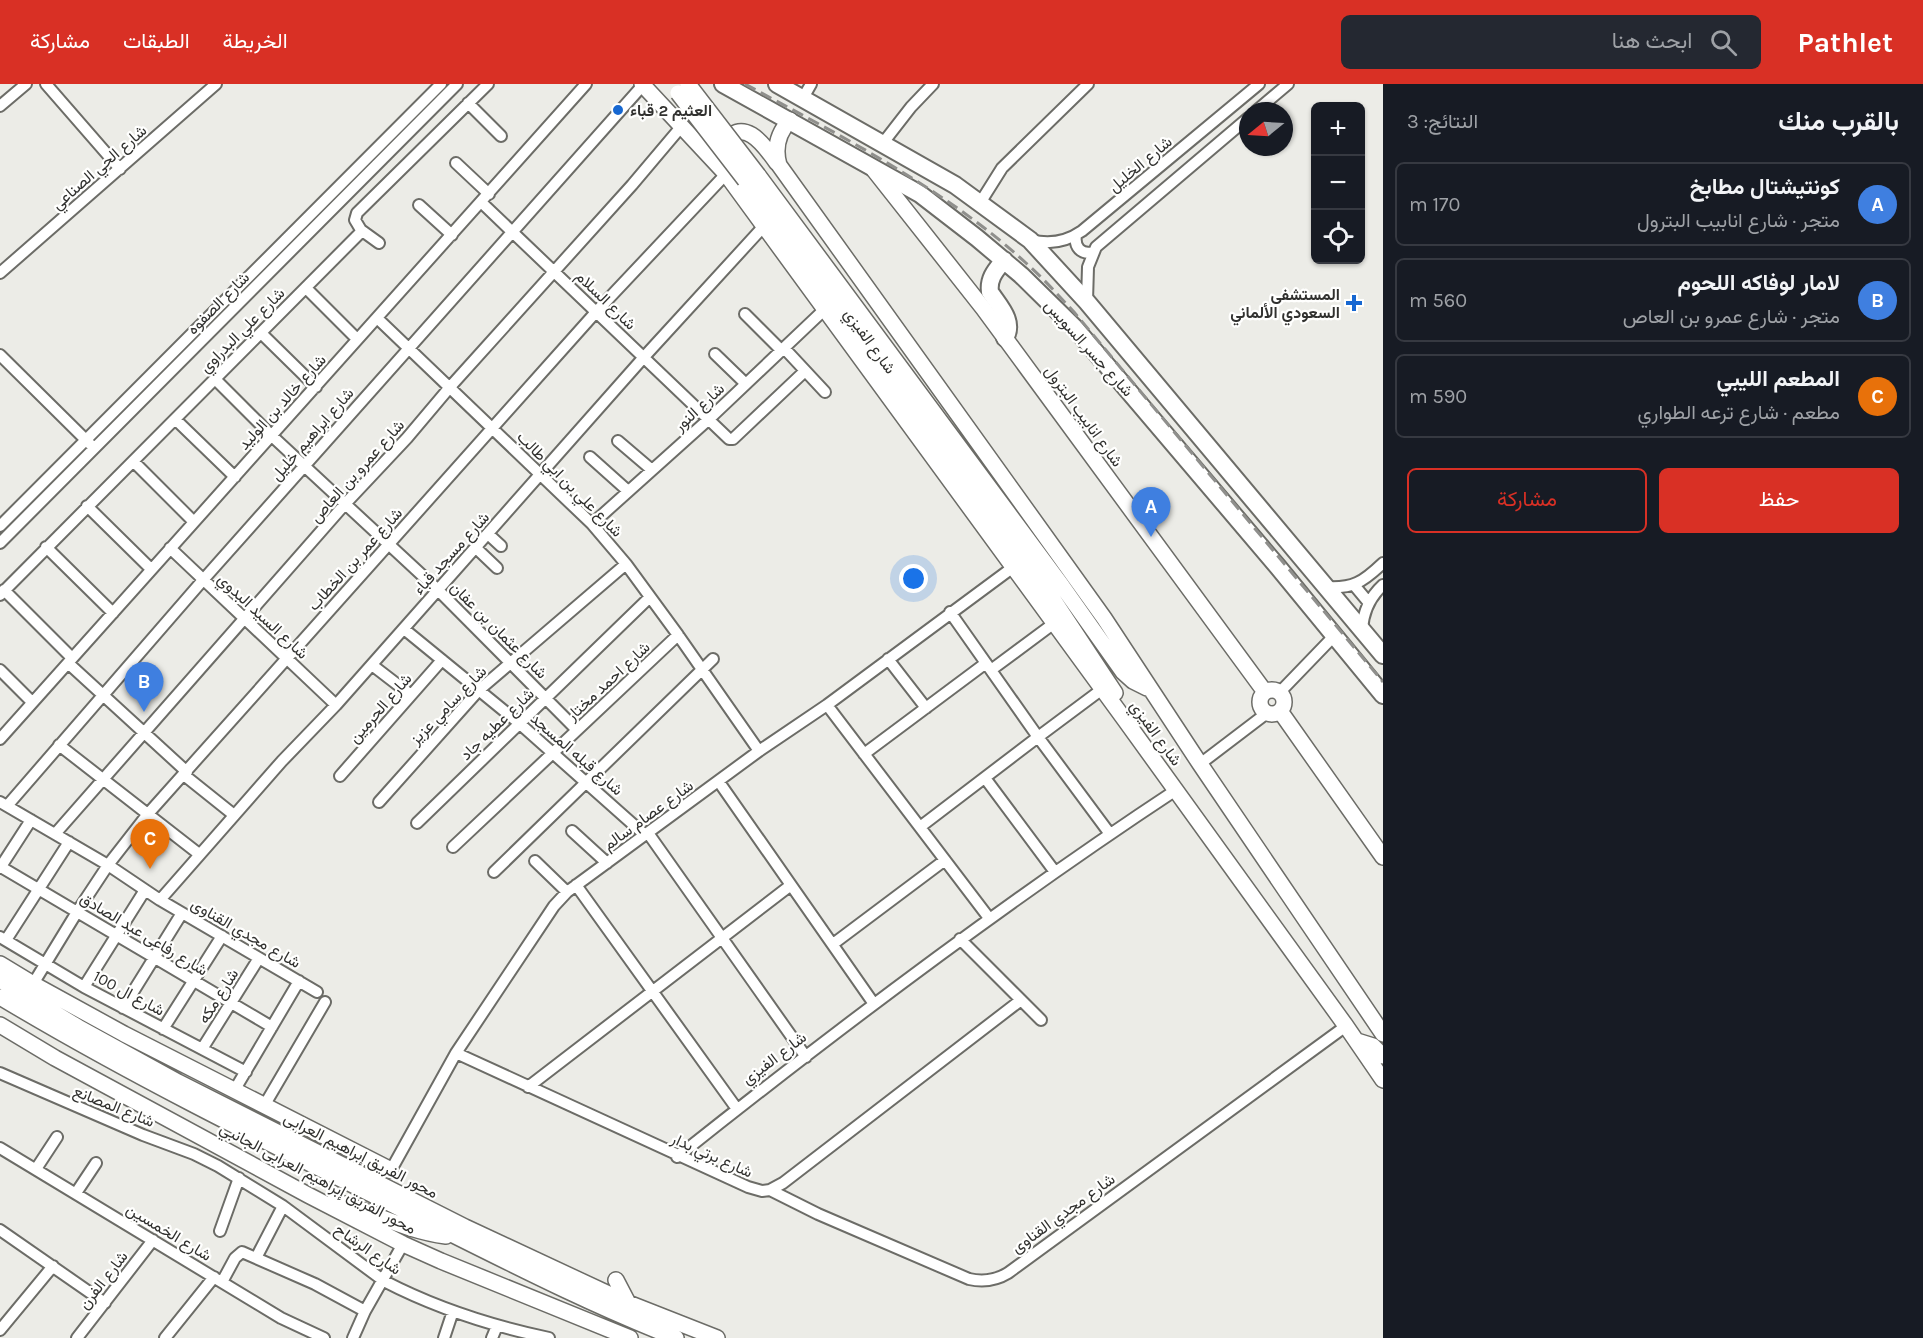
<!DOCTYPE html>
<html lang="ar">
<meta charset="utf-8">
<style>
body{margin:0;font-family:Karla,Vazirmatn,sans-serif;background:#242831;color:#f1f3f6;direction:rtl}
.controls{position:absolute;right:18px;top:18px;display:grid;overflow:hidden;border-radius:9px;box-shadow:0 2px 4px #0004}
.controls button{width:54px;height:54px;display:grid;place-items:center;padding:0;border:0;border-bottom:2px solid #363941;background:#171b24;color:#f1f3f6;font:30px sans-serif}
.compass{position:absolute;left:1239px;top:18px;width:54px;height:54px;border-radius:50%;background:#171b24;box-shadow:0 2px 4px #0004;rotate:252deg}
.you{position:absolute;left:914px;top:495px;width:21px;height:21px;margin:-15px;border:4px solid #fff;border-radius:50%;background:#1a73e8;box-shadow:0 0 0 9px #1a73e833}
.badge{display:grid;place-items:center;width:39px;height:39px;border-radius:50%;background:#d93025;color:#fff;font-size:20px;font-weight:700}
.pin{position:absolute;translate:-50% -50px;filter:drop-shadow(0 2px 3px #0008)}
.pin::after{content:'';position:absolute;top:32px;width:21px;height:18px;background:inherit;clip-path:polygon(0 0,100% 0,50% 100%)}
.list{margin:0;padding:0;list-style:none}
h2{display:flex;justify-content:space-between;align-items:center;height:78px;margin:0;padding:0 24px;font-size:26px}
h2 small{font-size:20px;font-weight:400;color:#9ea1a6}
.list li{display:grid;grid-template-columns:39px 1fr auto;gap:18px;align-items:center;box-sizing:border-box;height:84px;margin:0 12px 12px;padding:0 12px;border:2px solid #363941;border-radius:9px}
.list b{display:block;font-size:22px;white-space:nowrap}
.list p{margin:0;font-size:20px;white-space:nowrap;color:#9ea1a6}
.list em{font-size:20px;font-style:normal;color:#9ea1a6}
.actions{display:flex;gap:12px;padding:18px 24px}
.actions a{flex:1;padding:14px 0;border:2px solid #d93025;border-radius:9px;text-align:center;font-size:21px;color:#d93025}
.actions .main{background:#d93025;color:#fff}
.icon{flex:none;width:33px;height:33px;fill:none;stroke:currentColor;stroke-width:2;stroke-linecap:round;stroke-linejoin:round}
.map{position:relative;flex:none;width:1383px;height:1254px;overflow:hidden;direction:ltr}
header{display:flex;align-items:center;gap:36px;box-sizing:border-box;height:84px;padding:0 30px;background:#d93025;color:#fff}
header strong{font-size:28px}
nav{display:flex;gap:33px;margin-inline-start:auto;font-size:21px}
.search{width:420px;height:54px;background:#242831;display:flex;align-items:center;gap:15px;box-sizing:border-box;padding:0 21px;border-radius:9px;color:#9ea1a6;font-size:22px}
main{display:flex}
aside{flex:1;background:#171b24}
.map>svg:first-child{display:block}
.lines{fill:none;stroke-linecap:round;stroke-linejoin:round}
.street-casing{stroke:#6c6c67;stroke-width:14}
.secondary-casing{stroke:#6c6c67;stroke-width:18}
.primary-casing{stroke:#6c6c67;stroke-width:20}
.street{stroke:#fff;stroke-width:10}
.secondary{stroke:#fff;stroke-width:15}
.primary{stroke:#fff;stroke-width:16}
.rail{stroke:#8f8f8c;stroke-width:3;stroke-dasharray:12 6;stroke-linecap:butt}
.secondary-bridge-casing{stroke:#6c6c67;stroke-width:18;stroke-linecap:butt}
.secondary-bridge{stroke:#fff;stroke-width:15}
.poi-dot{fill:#1667d1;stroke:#fffffe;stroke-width:2}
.labels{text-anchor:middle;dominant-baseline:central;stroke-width:4.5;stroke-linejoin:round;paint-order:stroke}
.poi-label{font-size:16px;font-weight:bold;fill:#31312f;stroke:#fffffe;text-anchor:start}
.street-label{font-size:16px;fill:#31312f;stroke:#fffffe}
</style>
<header>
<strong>Pathlet</strong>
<div class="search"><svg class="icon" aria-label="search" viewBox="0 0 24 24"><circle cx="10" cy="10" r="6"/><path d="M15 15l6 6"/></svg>ابحث هنا</div>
<nav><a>الخريطة</a><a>الطبقات</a><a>مشاركة</a></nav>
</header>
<main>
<aside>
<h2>بالقرب منك<small>النتائج: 3</small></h2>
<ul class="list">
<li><span class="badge" style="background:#3f7fe0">A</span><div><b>كونتيشتال مطابخ</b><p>متجر · شارع انابيب البترول</p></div><em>170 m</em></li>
<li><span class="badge" style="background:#3f7fe0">B</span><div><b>لامار لوفاكه اللحوم</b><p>متجر · شارع عمرو بن العاص</p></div><em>560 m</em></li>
<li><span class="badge" style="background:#e8710a">C</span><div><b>المطعم الليبي</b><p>مطعم · شارع ترعه الطواري</p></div><em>590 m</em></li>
</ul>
<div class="actions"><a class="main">حفظ</a><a>مشاركة</a></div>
</aside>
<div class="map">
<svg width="1383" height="1254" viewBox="0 0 1383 1254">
<rect width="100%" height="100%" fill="#ecece7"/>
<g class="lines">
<defs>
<path id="street" d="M46,0L120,85
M803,14L811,0
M468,19L501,52
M0,22L26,0
M1256,27L1288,0
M883,59L911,23L933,0
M456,79L489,110
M481,118L729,355H733L805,287
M980,119L1002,84L1088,0
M419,121L452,151
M361,146L379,159
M1076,151C1074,163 1081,171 1093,168
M1031,156C1050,161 1066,158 1082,147L1259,0
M0,189L216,0
M306,204L357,255
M1087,217L1088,183L1096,163L1248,34
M745,230L781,266
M377,234L592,440L626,480L678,551L759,667
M261,249L316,303
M784,264L825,308
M715,270L746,300
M0,271L90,360
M215,295L272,352L438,506L577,646
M175,335L235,393
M618,357L652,386
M590,373L628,407
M134,378L194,438
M87,422L151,485
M592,440L709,335L825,225
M0,442L441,0
M488,450L501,462
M0,459L457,0
M46,463L113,529
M170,464L336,621
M476,464L497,484
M1354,501L1369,519
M1325,503C1353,505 1363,498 1383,479
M4,506L72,574
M0,511L360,149L361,146L355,136L357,129L488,0
M404,545L519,639L645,751
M1362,546C1363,528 1370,513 1383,501
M888,575L926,624
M68,579L187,688
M372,581L411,611
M0,586L32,618
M991,586L1053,540
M1101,606L1038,653L1110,750
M1280,608L1334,552
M827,621L989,834
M0,655L586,0
M59,661L199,770
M864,670L986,579
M1200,680L1267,629
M184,691L234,731
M340,692L442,576
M985,694L1055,788
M719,698L874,920
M0,718L108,781L160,816L317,908
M379,718L479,606L626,480
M7,722L203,496L643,1
M417,739L650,513
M920,743L1038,653L950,528
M572,747L607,779
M648,749L806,973
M55,750L345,420L407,354L450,303L632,101L681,43
M453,763L678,551
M535,777L567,808
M1,783L272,943
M0,784L31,736
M494,788L713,575
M576,801L737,1025
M160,816L282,677L336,621L644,273L764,142
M0,853L84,903L246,988
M960,855L1041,936
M6,856L69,758
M833,860L945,776
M33,900L77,828L108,781L147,731L596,228L726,90
M84,903L145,806
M123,924L182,829
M163,945L222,852
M202,965L259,874
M456,969L748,1103L762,1107L770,1106L783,1099L1021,916
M0,989L143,1051L194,1070L218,1082L283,1122L384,1197C436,1224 492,1242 549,1254
M528,1003L791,801
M234,1007L299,897
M264,1022L325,918
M0,1064L281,1234L324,1254
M677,1073C839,944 1003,820 1176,706
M36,1085L57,1053
M391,1086L456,969L554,822L567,808L759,667L827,621L1012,484
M770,1106L818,1130L969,1195C983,1198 995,1197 1008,1189L1346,942
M76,1109L96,1079
M0,1146L105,1219
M220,1147L239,1094
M256,1174L283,1122
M222,1198L235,1174L242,1168L315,1200L365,1227
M0,1246L53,1182
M77,1254L153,1156
M165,1254L214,1193
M353,1254L365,1227L403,1160
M444,1254L453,1227
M492,1254L497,1242"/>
<path id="secondary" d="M642,0L726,90L1125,636L1346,942L1383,996
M790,36C778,49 774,64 779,81L1104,534L1200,680L1383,950
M721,62C742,30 763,59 777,79
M874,86L983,224L1265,608
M758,91L1060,499L1123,588L1133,597L1147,604
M745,96L1041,497L1115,609
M1260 618a12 12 0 1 1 24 0a12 12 0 1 1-24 0Z
M1280,627L1383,773
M0,880L33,900L124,950L391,1086
M0,896L78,943L178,998L465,1143L628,1219L717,1254
M0,913C125,988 254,1052 385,1117C481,1164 576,1215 676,1254
M0,941L55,974L308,1111L403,1160L441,1177L630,1254
M1357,957L1373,962L1383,972
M334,1117C372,1128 406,1147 446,1152
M616,1196L628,1219"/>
<path id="primary" d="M723,0L920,110L977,154L1021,191L1075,244L1278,483L1383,611
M777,0L955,101L1030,156L1087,218L1383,571
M1004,176C996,186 988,194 990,208C999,222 1015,237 1005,254"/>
</defs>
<use href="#street" class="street-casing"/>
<use href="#secondary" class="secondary-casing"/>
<use href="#primary" class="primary-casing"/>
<use href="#street" class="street"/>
<use href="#secondary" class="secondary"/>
<use href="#primary" class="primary"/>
<path class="rail" d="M745,0C839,51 947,106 1026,179C1043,194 1058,211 1074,228L1383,598"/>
<defs>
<path id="secondary-bridge" d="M688,0L758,91
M678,9L745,96"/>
</defs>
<use href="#secondary-bridge" class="secondary-bridge-casing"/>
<use href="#secondary-bridge" class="secondary-bridge"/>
</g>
<g class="poi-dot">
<circle cx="618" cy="26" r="6"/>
<path d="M1351 210h6v6h6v6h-6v6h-6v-6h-6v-6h6z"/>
</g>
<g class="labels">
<g class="poi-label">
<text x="630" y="26">العثيم 2 قباء</text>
<text x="1340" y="210" text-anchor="end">المستشفى<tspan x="1340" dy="18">السعودي الألماني</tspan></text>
</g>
<g class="street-label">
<text transform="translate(1140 80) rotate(-40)">شارع الخليل</text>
<text transform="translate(99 83) rotate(-41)">شارع الحي الصناعي</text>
<text transform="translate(606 216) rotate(44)">شارع السلام</text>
<text transform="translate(218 219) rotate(-45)">شارع الصفوه</text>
<text transform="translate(242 246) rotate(-45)">شارع علي البدراوي</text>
<text transform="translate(870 257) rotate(54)">شارع الفيزي</text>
<text transform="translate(1089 264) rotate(48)">شارع جسر السويس</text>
<text transform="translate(282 318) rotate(-48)">شارع خالد بن الوليد</text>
<text transform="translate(699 323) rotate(-43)">شارع النور</text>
<text transform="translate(1084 332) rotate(54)">شارع انابيب البترول</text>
<text transform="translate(312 350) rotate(-49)">شارع ابراهيم خليل</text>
<text transform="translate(357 387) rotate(-48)">شارع عمرو بن العاص</text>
<text transform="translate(570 400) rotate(45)">شارع علي بن ابي طالب</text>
<text transform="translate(451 469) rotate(-48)">شارع مسجد قباء</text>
<text transform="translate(355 475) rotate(-48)">شارع عمر بن الخطاب</text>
<text transform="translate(263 532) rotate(43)">شارع السيد البدوي</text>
<text transform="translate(499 546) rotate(45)">شارع عثمان بن عفان</text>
<text transform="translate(608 597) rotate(-43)">شارع احمد مختار</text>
<text transform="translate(448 621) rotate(-46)">شارع سامي عزيز</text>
<text transform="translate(380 624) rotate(-49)">شارع الحرمين</text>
<text transform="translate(497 640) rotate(-44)">شارع عطيه جاد</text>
<text transform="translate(1156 649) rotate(54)">شارع الفيزي</text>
<text transform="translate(577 670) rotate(41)">شارع قبله المسجد</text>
<text transform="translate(648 731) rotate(-36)">شارع عصام سالم</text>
<text transform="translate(246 849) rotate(30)">شارع مجدي القناوى</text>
<text transform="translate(144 850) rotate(31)">شارع رفاعى عبد الصادق</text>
<text transform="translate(129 909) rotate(28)">شارع ال 100</text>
<text transform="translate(218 912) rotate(-58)">شارع مكه</text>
<text transform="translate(774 974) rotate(-37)">شارع الفيزي</text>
<text transform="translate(114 1022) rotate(22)">شارع المصانع</text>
<text transform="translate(361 1071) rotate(27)">محور الفريق إبراهيم العرابى</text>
<text transform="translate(712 1071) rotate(24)">شارع برتي بدار</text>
<text transform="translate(318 1094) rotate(28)">محور الفريق إبراهيم العرابى الجانبي</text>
<text transform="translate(1063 1129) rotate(-36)">شارع مجدي القناوى</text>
<text transform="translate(169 1148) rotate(31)">شارع الخمسين</text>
<text transform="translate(368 1165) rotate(35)">شارع الرشاح</text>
<text transform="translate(103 1196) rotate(-52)">شارع الفرن</text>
</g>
</g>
</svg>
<div class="controls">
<button>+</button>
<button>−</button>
<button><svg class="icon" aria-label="locate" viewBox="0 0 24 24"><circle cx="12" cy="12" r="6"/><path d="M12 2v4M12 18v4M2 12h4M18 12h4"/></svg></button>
</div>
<svg class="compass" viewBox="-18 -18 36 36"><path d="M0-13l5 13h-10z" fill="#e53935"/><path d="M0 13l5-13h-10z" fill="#9ea1a6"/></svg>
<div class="you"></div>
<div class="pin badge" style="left:1151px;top:453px;background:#3f7fe0">A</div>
<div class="pin badge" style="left:144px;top:628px;background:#3f7fe0">B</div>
<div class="pin badge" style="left:150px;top:785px;background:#e8710a">C</div>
</div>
</main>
